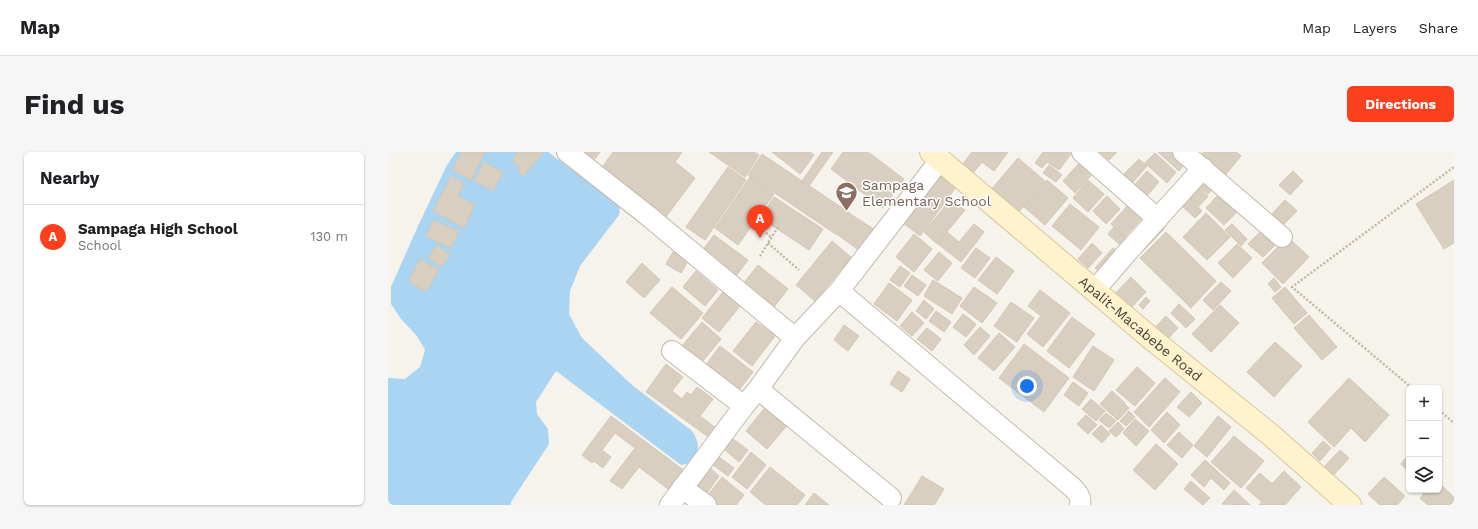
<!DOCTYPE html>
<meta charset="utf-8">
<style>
body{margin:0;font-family:"Work Sans",sans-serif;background:#f6f6f6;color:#202124}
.controls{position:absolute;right:12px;bottom:12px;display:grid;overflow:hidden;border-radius:6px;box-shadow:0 1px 3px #0004}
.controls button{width:36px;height:36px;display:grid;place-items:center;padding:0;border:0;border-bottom:1px solid #e0e0e0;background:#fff;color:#202124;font:20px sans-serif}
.you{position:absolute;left:639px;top:234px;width:14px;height:14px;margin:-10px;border:3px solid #fff;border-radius:50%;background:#1a73e8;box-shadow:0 0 0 6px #1a73e833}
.badge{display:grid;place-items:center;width:26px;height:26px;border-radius:50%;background:#fc3f1d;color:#fff;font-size:13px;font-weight:700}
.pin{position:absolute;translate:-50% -33px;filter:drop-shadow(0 1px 2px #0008)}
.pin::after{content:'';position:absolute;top:21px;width:14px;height:12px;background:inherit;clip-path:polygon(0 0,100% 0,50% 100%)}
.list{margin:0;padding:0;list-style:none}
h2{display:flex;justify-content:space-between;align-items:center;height:52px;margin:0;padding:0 16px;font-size:17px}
h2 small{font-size:13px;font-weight:400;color:#757577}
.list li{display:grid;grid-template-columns:26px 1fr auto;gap:12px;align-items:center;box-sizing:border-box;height:64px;padding:0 16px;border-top:1px solid #e0e0e0}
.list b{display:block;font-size:15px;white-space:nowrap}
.list p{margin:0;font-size:13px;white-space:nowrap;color:#757577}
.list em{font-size:13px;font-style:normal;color:#757577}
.icon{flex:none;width:22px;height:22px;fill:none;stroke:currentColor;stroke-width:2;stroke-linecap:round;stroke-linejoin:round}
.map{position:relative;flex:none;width:1066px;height:353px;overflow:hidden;border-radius:6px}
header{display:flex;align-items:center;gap:24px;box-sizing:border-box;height:56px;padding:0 20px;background:#fff;border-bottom:1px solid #e0e0e0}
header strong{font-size:19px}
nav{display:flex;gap:22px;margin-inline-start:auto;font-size:14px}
.intro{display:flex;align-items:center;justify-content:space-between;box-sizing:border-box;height:96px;padding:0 24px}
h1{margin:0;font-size:28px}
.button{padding:10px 18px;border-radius:6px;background:#fc3f1d;color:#fff;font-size:14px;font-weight:700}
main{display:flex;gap:24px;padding:0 24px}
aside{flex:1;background:#fff;border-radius:6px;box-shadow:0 1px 3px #0004}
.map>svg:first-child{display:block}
.water{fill:#a9d4f2}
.building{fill:#d8cfc1;stroke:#d3c7b4}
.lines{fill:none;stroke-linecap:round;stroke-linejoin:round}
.minor-casing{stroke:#c2bbae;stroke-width:22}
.secondary-casing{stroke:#d6c79b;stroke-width:24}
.path{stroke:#c4b79f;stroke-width:2.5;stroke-dasharray:2 2;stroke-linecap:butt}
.minor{stroke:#fff;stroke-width:20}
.secondary{stroke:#fff3cd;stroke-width:22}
.labels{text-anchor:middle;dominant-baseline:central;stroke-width:3;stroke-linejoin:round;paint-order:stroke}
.education-label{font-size:14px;fill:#785e54;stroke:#fff;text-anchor:start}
.street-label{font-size:14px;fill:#4b4439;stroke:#fff}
</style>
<header>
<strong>Map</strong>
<nav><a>Map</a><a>Layers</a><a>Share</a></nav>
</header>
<div class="intro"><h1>Find us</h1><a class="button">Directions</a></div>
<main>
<aside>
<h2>Nearby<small></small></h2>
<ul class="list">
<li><span class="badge">A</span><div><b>Sampaga High School</b><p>School</p></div><em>130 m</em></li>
</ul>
</aside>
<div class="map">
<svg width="1066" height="353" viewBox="0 0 1066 353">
<rect width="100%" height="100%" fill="#f6f3ec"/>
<path class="water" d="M68,0H160L224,48L232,56L231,63L192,114L182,139L181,162L194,186L244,233L304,279C313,292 311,300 302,311L293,313L168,219L148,250L149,262L160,277L161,292L123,350V353H0V226L17,227L32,215L37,198L29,184L13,167L3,152V135L30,74L59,13Z"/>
<path class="building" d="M74,0H97L83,28L64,18Z
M130,0H156L135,24L129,19L132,15L124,9Z
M193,0H212L205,9Z
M225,0H294L287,10L307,26L277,66L213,17Z
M321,0H366L371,3L357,25Z
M384,0H422L426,3L412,22Z
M434,0H445L421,34L414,29Z
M455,0H480L516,27L495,56L443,17Z
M584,0H620L606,19L594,10L586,20L575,12Z
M655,0H681L683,2L671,18L659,10L654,16L647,11Z
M712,0H729L721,8Z
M770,0H794L801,7L791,19Z
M816,0H848L853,4L834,27L810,8Z
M767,1L788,20L779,31L757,11Z
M374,2L463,62L449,83L360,23Z
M630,6L657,29L629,62L602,39Z
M751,7L759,14L745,30L736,22Z
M693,9L706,20L687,41L675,29Z
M96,10L115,20L105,39L86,29Z
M661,13L674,23L668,30L655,21Z
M340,15L358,28L317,88L298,75Z
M547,18L569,34L532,84L510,67Z
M759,19L771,30L754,49L742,38Z
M905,19L915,29L902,43L891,33Z
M63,24L76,31L70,44L87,53L76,76L45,59Z
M817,24L828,33L820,42L809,33Z
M362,25L386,42L350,93L327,76Z
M659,28L680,46L657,73L636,55Z
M700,28L716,42L700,60L685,46Z
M1066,28V91L1056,97L1028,52Z
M806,32L820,44L811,54L798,42Z
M833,40L851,58L836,73L818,56Z
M719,44L732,57L718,72L705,59Z
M386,45L435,77L421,98L382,72L384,69L374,63Z
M801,45L814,59L807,66L793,53Z
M563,47L577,58L549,92L536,80Z
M897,48L909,59L893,75L882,64Z
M682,52L711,75L693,98L664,74Z
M741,52L755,65L737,85L723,72Z
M818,61L842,85L819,108L795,85Z
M464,63L487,78L472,99L450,83Z
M45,68L71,79L63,96L38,85Z
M769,70L776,77L755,99L748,92Z
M586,72L596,80L573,110L550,92L559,80L571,90Z
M844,72L859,87L853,94L837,78Z
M726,75L738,87L732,93L720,82Z
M873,79L887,93L875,105L860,92Z
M778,80L828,129L803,156L752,106Z
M526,82L544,97L526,120L508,105Z
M326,83L360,108L348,124L314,99Z
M900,85L921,105L895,132L874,111Z
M444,89L463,105L427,149L408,133Z
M704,91L714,101L700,116L690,107Z
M849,92L864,106L845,126L830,111Z
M48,93L62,102L54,115L40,106Z
M588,96L602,106L587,126L573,116Z
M725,96L733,104L716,123L707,116Z
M285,100L300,109L293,121L278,112Z
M551,100L564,111L550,129L536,118Z
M608,105L626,119L609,142L590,128Z
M32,107L51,118L38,140L20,129Z
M254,111L272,128L256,146L238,130Z
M370,113L400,137L382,160L351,137Z
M512,114L522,121L512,135L502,128Z
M308,119L330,138L317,154L295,135Z
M524,123L538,133L530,144L516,134Z
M743,125L758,140L737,162L722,147Z
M886,126L893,135L887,140L880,132Z
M545,128L574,146L564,162L536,144Z
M833,130L843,139L825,158L815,148Z
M501,131L524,148L509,169L486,152Z
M284,135L315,161L293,187L262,161Z
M586,135L609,151L594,171L572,154Z
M897,135L919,161L906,172L884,146Z
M652,138L682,161L655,195L639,182L653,164L640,154Z
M335,140L352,154L331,180L314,166Z
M758,145L762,149L755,157L751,153Z
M536,148L546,157L538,167L528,159Z
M623,150L646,166L629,190L606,174Z
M791,152L807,167L798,176L783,161Z
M832,153L851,171L823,200L804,182Z
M548,159L563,170L556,180L541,169Z
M524,160L536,171L524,184L512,174Z
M575,162L588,172L578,185L565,175Z
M921,163L949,195L934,208L906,176Z
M778,164L790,176L775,192L763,180Z
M684,165L707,182L681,216L659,199Z
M314,170L333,187L314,210L294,194Z
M368,170L387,184L364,214L345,199Z
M456,173L471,184L460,199L446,188Z
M592,175L602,184L586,203L576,193Z
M539,176L553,187L544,199L529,187Z
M611,181L627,195L606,219L590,206Z
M887,190L914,214L886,245L859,220Z
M636,192L681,226L656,260L611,226Z
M332,194L365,220L351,238L318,213Z
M705,194L726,208L706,239L685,225Z
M278,212L295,225L284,239L294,247L299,240L303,243L309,235L325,247L312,264L329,277L322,286L258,240Z
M749,215L767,231L747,254L728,238Z
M510,219L522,227L514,240L502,232Z
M777,226L792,240L761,275L746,260Z
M961,226L1001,263L977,290L963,276L946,295L920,270Z
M685,230L700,241L691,254L676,243Z
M724,239L737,251L725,264L712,252Z
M803,240L814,251L801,265L789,255Z
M703,247L717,259L708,269L694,257Z
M737,252L741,256L730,268L726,265Z
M379,253L401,271L379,297L358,279Z
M741,259L747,265L738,274L732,269Z
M779,260L792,273L776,291L763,278Z
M718,261L728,269L721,276L711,268Z
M698,263L709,273L700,282L689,272Z
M223,264L298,320L291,330L287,328L280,337L251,315L234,337L222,329L247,296L227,281L214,298L223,305L215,316L206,309L204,311L194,303Z
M830,264L843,275L819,305L806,294Z
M747,267L761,279L748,294L735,281Z
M730,270L736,277L728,285L721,279Z
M713,273L722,282L714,291L704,282Z
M791,280L805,293L794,306L779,293Z
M846,284L876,309L853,336L823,310Z
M345,287L360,298L351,310L337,298Z
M935,289L943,296L932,309L924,301Z
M768,292L790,312L767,338L745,318Z
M952,298L961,306L944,325L935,316Z
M363,300L378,313L359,337L344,325Z
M1021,302V320L1013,312Z
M331,305L346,316L340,324L325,313Z
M817,308L842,331L836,338L823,326L816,335L803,323Z
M321,315L331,324L319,341L308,332Z
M382,315L417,343L409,353H378L362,340Z
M896,319L913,335L897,353H871L874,350L858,336L872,321L884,332Z
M534,324L556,337L546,353H516Z
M334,325L356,343L348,353H325L317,347Z
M996,325L1017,344L1009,353H992L980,342Z
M803,329L822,346L815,353L796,337Z
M1051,331L1066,345V349L1063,353H1040L1032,346L1039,338H1051Z
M846,338L862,353L834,352Z
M426,341L441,353H417Z"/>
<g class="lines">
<defs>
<path id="minor" d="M179,0L259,63L407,186
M694,0L770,67
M795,0L894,85
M707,138L736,104L815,16
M451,139L684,335C689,340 694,345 692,353
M284,199L356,254
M370,237L503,346
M294,336L318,353
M282,353L356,254L370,237L407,186L451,139L552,8"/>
<g id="secondary">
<path id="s1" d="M543,0L765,188L884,284L962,353"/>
</g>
</defs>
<use href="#minor" class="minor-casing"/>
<use href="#secondary" class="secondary-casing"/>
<path class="path" d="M369,73L384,86
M380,91L411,118
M372,104L390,75
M1024,236L904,135L1066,15
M1051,258L1066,271"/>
<use href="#minor" class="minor"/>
<use href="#secondary" class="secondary"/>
</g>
<defs>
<symbol id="school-pin" viewBox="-11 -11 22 30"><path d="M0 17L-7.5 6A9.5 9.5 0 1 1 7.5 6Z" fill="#8d6e63" stroke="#fff"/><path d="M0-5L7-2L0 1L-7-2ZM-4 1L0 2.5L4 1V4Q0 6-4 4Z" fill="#fff"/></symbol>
</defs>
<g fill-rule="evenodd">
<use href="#school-pin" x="446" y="28" width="25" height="34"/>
</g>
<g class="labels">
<g class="education-label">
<text x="474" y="33">Sampaga<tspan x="474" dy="16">Elementary School</tspan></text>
</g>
<g class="street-label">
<text stroke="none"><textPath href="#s1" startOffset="274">Apalit-Macabebe Road</textPath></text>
</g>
</g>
</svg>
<div class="controls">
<button>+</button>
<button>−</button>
<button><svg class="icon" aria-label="layers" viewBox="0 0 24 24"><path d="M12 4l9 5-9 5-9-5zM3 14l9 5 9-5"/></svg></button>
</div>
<div class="you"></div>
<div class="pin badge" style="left:372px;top:86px">A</div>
</div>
</main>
